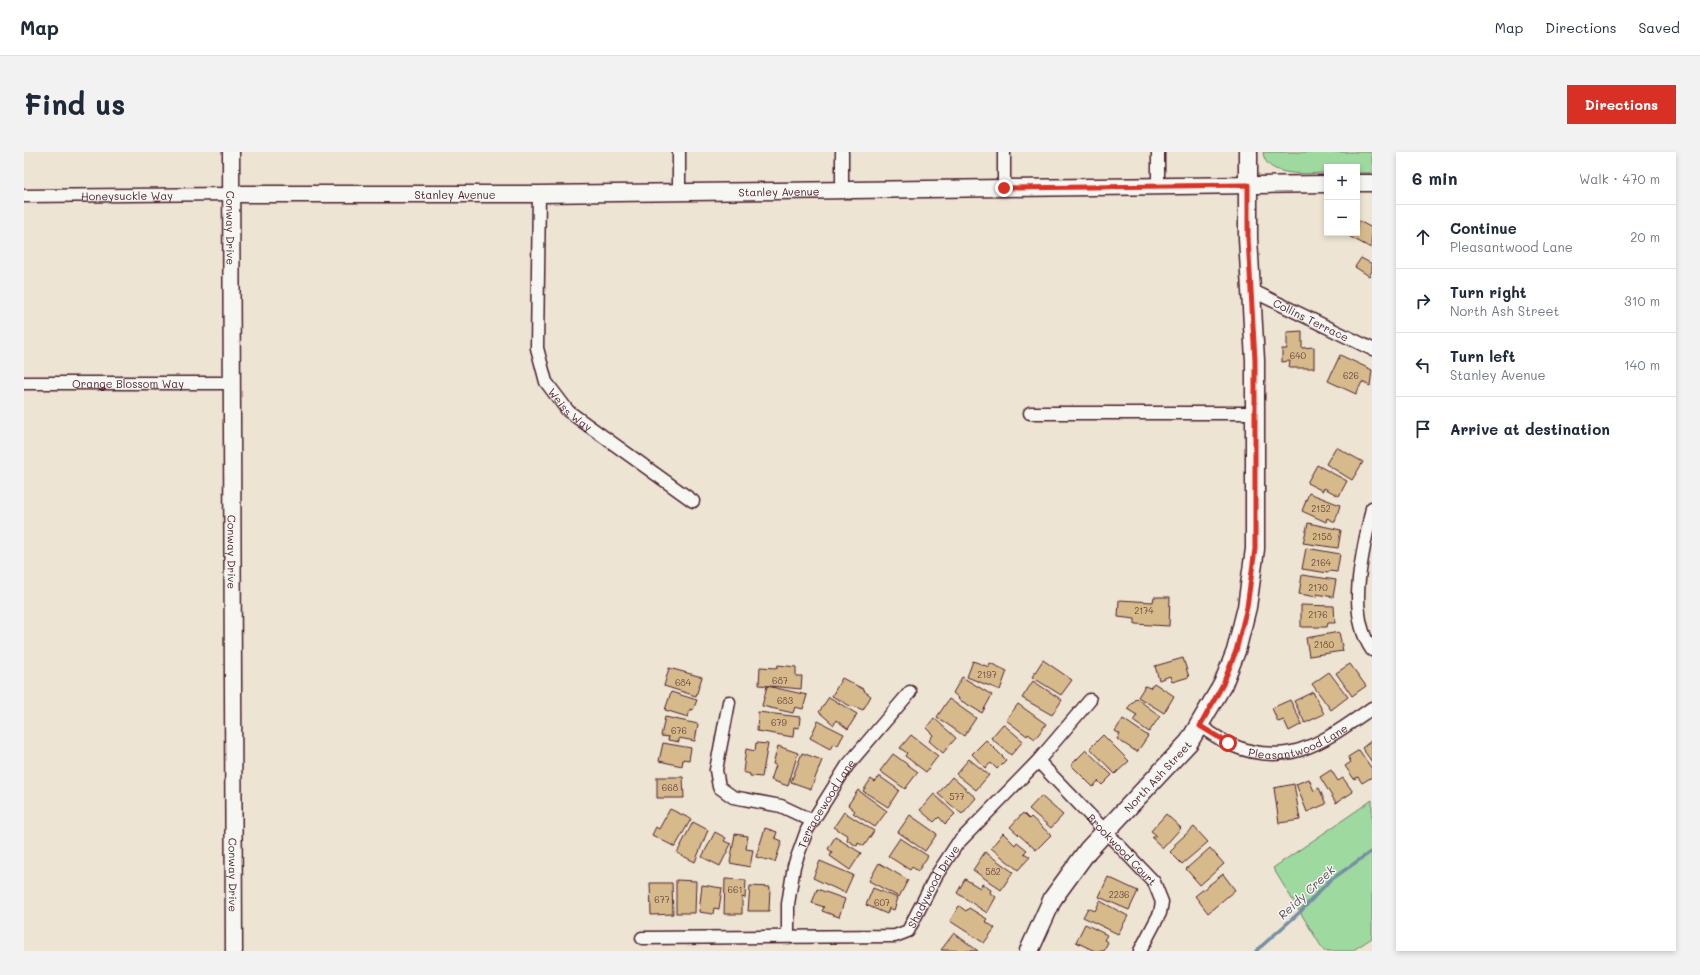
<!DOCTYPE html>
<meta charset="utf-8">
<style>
body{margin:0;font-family:Mali,sans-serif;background:#f2f2f3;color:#1f2937}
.controls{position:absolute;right:12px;top:12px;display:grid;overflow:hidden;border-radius:0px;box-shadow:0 2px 6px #0003}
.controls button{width:36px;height:36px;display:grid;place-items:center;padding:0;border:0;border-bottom:1px solid #e0e1e3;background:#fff;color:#1f2937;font:20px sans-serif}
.stop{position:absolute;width:12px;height:12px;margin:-9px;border:3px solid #d93025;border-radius:50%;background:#fff}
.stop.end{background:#d93025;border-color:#fff;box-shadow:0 1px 4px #0008}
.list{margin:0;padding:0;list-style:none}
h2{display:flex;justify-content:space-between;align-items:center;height:52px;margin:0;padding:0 16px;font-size:17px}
h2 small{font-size:13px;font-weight:400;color:#747a83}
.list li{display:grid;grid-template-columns:26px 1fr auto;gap:12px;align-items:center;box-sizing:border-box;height:64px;padding:0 16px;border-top:1px solid #e0e1e3}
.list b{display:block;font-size:15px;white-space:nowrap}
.list p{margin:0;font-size:13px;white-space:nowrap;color:#747a83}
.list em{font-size:13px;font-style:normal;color:#747a83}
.icon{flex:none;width:22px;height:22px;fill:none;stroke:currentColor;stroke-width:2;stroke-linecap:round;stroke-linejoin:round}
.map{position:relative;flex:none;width:1348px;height:799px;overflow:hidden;border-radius:0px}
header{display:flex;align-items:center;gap:24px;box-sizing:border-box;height:56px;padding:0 20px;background:#fff;border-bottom:1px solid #e0e1e3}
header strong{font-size:19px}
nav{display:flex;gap:22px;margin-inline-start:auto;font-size:14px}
.intro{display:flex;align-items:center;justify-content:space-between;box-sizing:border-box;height:96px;padding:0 24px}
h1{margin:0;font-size:28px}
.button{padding:10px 18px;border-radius:0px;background:#d93025;color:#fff;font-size:14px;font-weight:700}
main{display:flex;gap:24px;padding:0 24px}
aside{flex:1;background:#fff;border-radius:0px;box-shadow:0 2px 6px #0003}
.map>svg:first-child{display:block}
.green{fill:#9ed99f;stroke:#747c65}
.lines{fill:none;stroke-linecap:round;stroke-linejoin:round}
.stream{stroke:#768fa4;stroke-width:3.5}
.building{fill:#d7ba8c;stroke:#4a1f2b}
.minor-casing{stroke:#4a1f2b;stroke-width:15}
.tertiary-casing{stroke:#4a1f2b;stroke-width:19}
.secondary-casing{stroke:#4a1f2b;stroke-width:21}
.minor{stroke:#f6f6f2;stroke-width:12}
.tertiary{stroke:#f6f6f2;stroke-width:16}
.secondary{stroke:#f6f6f2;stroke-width:18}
.route{stroke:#d93025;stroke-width:5}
.labels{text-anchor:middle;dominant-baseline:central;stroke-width:3;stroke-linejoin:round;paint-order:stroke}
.number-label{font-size:9px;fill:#6d4643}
.street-label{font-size:11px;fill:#4a1f2b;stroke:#f6f6f2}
.water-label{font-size:12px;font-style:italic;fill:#5c4e5e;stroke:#f6f6f2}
</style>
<header>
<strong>Map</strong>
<nav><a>Map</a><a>Directions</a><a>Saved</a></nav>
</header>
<div class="intro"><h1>Find us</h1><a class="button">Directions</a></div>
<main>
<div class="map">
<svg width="1348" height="799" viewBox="0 0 1348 799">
<rect width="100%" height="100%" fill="#ede4d3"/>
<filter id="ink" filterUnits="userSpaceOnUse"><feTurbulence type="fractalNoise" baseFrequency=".025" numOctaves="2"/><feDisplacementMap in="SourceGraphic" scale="8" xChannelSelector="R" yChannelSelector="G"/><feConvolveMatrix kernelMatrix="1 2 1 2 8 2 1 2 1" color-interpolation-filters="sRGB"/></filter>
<g filter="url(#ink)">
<path class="green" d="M1239,0H1348V21H1333V15H1303V21C1285,21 1241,27 1239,0Z
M1348,648V786L1328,799H1300L1249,716Z"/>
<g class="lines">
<path class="stream" d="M1232,799L1276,760L1305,729L1348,699"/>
</g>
<path class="building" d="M1333,68L1348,76L1347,96L1319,81H1333Z
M1337,106L1348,112V119L1345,124L1331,115Z
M1278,179V196L1290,195V216H1265L1266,209L1258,210V197H1263V180Z
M1316,203L1348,218L1346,234L1338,230L1332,242L1304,229Z
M1312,295L1339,310L1328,328L1302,312Z
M1293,313L1323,329L1315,344L1300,336L1299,339L1283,331Z
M1285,341L1316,353L1311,370L1303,366L1302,370L1278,359Z
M1284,371L1317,378L1314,396L1279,391Z
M1282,396L1316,402L1313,420L1305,419L1304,421L1278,417Z
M1278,423L1312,428L1309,445L1293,442V445L1275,442Z
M1130,445H1146L1145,474L1111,472V467L1094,465L1095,448L1129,450Z
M1277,453L1310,454L1311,471H1304L1303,475H1277Z
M1315,480L1319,499L1285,504L1282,486Z
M1159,506L1165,525L1148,530L1146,524L1135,528L1131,514Z
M1019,508L1048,528L1037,543L1008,525Z
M949,509L965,515L966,511L983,519L976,538L943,525Z
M1326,512L1342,534L1328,544L1312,521Z
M754,513L772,515V524H778L777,537L735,533L736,515L753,516Z
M645,516L678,525L672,544L640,534Z
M1305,520L1324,545L1307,558L1288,532Z
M938,525L968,543L958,561L934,547L935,546L929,541Z
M818,526L841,538L840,539L847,544L839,558L829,554L828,555L808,544Z
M1009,529L1038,548L1028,563L998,546Z
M1130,531L1150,544L1140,561L1114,545L1121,534L1126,536Z
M743,534L783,543L779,557L771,555L769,561L738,554Z
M647,540L673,548L669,558L666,557L664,565L641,558Z
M1289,540L1300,562L1281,571L1270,549Z
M805,545L833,562L824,577L812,568L810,573L795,560Z
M1112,546L1136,564L1125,580L1109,569L1113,563L1103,557Z
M925,547L952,566L940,584L913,565Z
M1266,548L1278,572L1265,579L1260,568L1254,570L1248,556Z
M994,552L1022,572L1011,587L1004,582L1003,584L982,568Z
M734,560L776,565L775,576L770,575L769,585L733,579Z
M641,565L674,572L671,589L655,586V590L644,588L645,585L637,584Z
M910,566L932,586L919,601L905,589L909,583L902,576Z
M1099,567L1124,584L1113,600L1093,587L1096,582L1091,579Z
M794,569L820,582L814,593L809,592L806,597L786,586Z
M979,572L999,589L987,603L967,586Z
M887,583L914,604L902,620L881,604L883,601L876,596Z
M1079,583L1105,609L1091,622L1066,596Z
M962,588L982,608L973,617L967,611L961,616L948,602Z
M1348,588V610L1338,596Z
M639,591L667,596L665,608L659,607L658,614L635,609Z
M732,591L744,592L738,625L726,624V622L719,620L722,597L731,599Z
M754,594L774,601L764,634L747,628L752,613L749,612Z
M1062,598L1088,623L1078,633L1074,629L1069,635L1047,613Z
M1335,598L1348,617V625L1338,631L1334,625L1330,627L1321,614L1327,610L1324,605Z
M778,601L798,608L787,637L767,630Z
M869,602L894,620L881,637L856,619Z
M945,607L965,623L952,638L932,622Z
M1307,618L1314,629L1319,626L1329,640L1312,651L1296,625Z
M855,624L875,638L864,655L839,639L847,627L851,630Z
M633,625H659L660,646H633Z
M928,625L952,646L938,662L914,642Z
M1285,627L1290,639L1295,636L1302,652L1283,660L1272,632Z
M1270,632L1276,668L1255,671L1250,636Z
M834,638L863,659L851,675L829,661L831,659L824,653Z
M910,642L931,662L921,672L915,665L910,670L896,658Z
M1017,644L1039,663L1027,676L1005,657Z
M646,657L667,667L651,695L628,683L632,675L635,677Z
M820,660L850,679L840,694L834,691L833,694L823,688L824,684L810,675Z
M999,661L1005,667L1007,665L1027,683L1012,698L986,675Z
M1142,662L1157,676L1139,696L1128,686L1132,683L1127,679Z
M886,663L913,682L901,699L874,680Z
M669,670L684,678L671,710L653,701Z
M1170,675L1184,690L1158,712L1146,700L1152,694L1150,693Z
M741,676L753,680L751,686L758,689L751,710L732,705Z
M691,680L702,686L700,689L707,692L696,714L678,705Z
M979,681L991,693L993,690L1003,698L1000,701L1006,705L994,718L967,696Z
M711,682L724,684L722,697L729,698L726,715L706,711Z
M811,685L837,701L826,718L806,704L808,700L804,697Z
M876,686L904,704L894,719L888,715L886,718L864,704Z
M1186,696L1200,712L1176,733L1162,717Z
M961,700L989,720L977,738L949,718Z
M796,709L829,723L821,741L789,726Z
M855,711L884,728L875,745L845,729Z
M1199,722L1211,738L1184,761L1171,744Z
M1084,725L1114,739L1105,758L1075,745Z
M701,727L722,728L721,746L718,745V762H700Z
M941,727L956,736L958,732L967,738L966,741L972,745L963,761L933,741Z
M652,728L672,729L671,761H652Z
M626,731H648L649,762L627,763Z
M678,733L698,736L695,757L690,756L689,762L675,760Z
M726,734L746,735L745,759H724Z
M849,736L874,746L870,758L865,756L863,762L842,753Z
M793,737L821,747L815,765L798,759L800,755L788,751Z
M1076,749L1104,764L1094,782L1059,765L1064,756L1071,759Z
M935,754L942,759L945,756L963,767L961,769L971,776L960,791L926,769Z
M1061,772L1083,783L1080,788L1084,790L1080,799H1071L1052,790Z
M930,781L954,799L917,798Z"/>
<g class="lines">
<defs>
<g id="minor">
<path d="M655,0V40"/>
<path d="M818,0V38"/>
<path d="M980,0V36"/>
<path d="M1134,0V34"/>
<path id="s1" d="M515,42L513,196L522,230L544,259L669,349"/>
<path id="s2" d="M0,44L207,42"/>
<path id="s3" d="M1227,138L1348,197"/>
<path id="s4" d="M0,231H208"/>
<path d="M1006,261H1232"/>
<path d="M1348,356C1340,397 1321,459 1348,498"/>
<path d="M705,550L692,618L695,635L709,645L757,654L789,669"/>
<path id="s5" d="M1176,574C1185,580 1195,587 1205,592C1265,618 1300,589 1348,556"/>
<path id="s6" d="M1014,609L1130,730L1138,750L1136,761L1116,799"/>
<path id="s7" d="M764,784V752L770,714L783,678L823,614L886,540"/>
<path id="s8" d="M618,786L871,784L884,779L912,724L933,692L1014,609L1066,548"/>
</g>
<g id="tertiary">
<path id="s9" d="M207,0L210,799"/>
<path d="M1333,31H1348"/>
<path id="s10" d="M207,42H515L1303,32"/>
</g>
<g id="secondary">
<path id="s11" d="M1005,799L1029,746L1064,698L1165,590L1199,532L1212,499L1223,455L1231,397V208L1224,86V0"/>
</g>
</defs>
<use href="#minor" class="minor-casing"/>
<use href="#tertiary" class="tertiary-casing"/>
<use href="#secondary" class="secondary-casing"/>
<use href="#minor" class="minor"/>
<use href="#tertiary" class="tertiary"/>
<use href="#secondary" class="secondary"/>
</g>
</g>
<g class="lines" filter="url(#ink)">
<path class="route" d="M980,36L1224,33V86L1231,208V397L1223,455L1212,499L1199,532L1176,574L1204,591"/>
</g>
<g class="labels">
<g class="number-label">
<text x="1274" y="203">640</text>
<text x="1327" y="223">626</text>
<text x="1297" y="356">2152</text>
<text x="1298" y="384">2158</text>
<text x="1297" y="410">2164</text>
<text x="1294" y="435">2170</text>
<text x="1120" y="458">2174</text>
<text x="1294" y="462">2176</text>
<text x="1300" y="492">2180</text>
<text x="963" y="522">2197</text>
<text x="756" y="528">687</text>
<text x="659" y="530">684</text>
<text x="761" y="548">683</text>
<text x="755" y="570">679</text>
<text x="655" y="578">676</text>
<text x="646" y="635">668</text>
<text x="933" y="644">577</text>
<text x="969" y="719">582</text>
<text x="711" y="737">661</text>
<text x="1095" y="742">2236</text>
<text x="638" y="747">677</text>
<text x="858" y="750">607</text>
</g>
<g class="street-label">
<text stroke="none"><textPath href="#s10" startOffset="548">Stanley Avenue</textPath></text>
<text stroke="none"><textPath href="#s10" startOffset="224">Stanley Avenue</textPath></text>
<text stroke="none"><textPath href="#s2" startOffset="103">Honeysuckle Way</textPath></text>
<text stroke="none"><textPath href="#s9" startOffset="76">Conway Drive</textPath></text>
<text stroke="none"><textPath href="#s3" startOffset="67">Collins Terrace</textPath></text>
<text stroke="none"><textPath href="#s4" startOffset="104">Orange Blossom Way</textPath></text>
<text stroke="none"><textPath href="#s1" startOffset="226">Weiss Way</textPath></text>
<text stroke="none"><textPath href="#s9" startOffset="400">Conway Drive</textPath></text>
<text stroke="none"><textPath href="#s5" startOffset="107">Pleasantwood Lane</textPath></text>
<text stroke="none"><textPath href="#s11" startOffset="219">North Ash Street</textPath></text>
<text stroke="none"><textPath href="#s7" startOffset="141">Terracewood Lane</textPath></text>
<text stroke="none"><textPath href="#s6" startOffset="122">Brookwood Court</textPath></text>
<text stroke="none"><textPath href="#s9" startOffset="723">Conway Drive</textPath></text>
<text stroke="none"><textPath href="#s8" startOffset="318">Shadywood Drive</textPath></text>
</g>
<g class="water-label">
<text transform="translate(1282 740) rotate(-43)">Reidy Creek</text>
</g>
</g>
</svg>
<div class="controls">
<button>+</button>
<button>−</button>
</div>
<div class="stop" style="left:1204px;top:591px"></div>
<div class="stop end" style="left:980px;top:36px"></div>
</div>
<aside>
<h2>6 min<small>Walk · 470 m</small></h2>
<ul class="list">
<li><svg class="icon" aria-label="ahead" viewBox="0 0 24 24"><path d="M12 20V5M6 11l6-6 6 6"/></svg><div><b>Continue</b><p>Pleasantwood Lane</p></div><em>20 m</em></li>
<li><svg class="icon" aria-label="right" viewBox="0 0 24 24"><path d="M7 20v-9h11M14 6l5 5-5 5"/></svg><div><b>Turn right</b><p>North Ash Street</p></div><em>310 m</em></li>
<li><svg class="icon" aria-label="left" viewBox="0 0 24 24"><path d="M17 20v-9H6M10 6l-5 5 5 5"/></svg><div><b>Turn left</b><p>Stanley Avenue</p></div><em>140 m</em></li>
<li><svg class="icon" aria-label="arrive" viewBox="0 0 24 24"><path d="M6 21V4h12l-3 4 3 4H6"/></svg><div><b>Arrive at destination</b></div></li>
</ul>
</aside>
</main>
